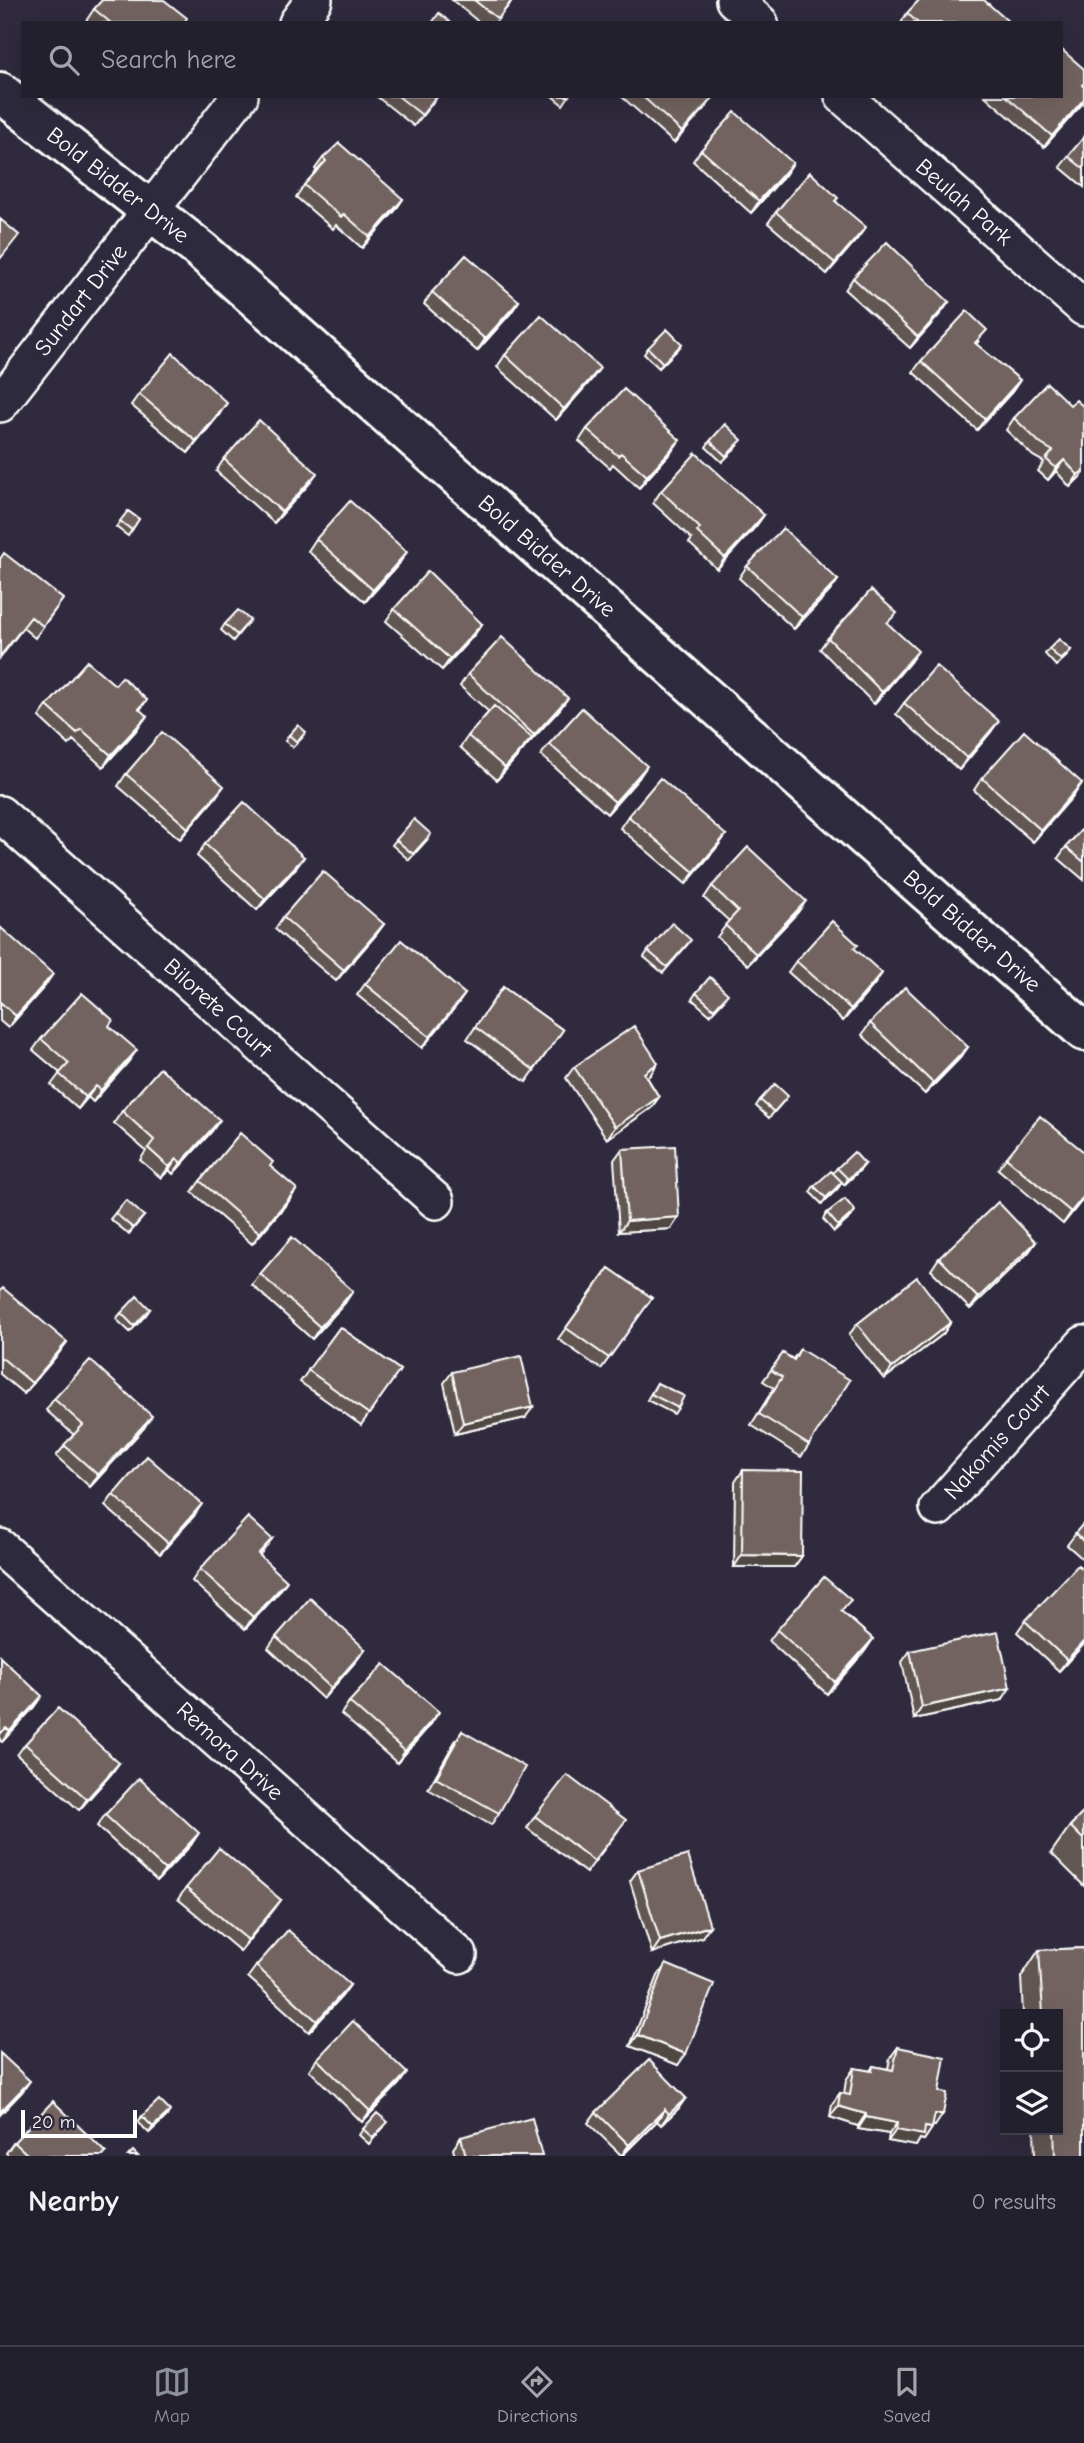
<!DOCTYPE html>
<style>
body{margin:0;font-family:"Comic Neue",sans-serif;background:#2b2836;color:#f1f3f6}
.controls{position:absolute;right:21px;bottom:21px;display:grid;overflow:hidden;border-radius:0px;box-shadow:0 7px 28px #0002}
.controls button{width:63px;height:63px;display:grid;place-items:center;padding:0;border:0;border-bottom:2px solid #403e4a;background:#23202e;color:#f1f3f6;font:35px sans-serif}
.scale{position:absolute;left:21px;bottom:18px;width:116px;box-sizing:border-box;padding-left:7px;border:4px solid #fff;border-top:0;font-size:19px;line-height:24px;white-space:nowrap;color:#fff;-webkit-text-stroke:5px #2f2a3d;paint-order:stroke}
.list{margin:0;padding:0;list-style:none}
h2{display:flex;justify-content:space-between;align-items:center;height:91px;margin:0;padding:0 28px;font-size:30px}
h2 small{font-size:23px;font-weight:400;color:#a3a3aa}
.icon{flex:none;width:38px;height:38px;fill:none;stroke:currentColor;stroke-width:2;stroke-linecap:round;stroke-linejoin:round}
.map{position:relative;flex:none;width:1084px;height:2156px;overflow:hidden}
.search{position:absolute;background:#23202e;box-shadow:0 7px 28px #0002;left:21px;right:21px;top:21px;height:77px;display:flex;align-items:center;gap:18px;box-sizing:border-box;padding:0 24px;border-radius:0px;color:#a3a3aa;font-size:26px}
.sheet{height:189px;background:#23202e}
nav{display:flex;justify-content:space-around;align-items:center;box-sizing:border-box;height:98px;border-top:2px solid #403e4a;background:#23202e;font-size:19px;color:#a3a3aa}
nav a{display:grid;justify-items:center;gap:4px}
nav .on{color:#8c9099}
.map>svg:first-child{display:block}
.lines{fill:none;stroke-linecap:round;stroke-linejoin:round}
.minor-casing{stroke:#fff;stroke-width:40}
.tertiary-casing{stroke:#fff;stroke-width:44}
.minor{stroke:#2f2a3d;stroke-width:35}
.tertiary{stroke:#2f2a3d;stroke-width:38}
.wall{fill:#625653;stroke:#fff;stroke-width:2}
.shaded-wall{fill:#504643;stroke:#fff;stroke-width:2}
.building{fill:#726460;stroke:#fff;stroke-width:2}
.labels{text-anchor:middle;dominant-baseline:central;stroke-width:5;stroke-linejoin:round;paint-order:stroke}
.street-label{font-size:23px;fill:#fff;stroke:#2f2a3d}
</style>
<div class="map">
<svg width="1084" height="2156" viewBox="0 0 1084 2156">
<rect width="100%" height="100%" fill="#2f2a3d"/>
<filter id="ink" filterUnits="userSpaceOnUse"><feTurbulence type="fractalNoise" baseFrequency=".0143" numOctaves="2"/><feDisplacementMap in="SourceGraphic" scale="14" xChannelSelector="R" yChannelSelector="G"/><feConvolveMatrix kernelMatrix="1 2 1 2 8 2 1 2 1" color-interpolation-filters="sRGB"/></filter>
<g filter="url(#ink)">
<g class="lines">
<defs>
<path id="minor" d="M734,0L760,23
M297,23L314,0
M843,96L1084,308
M0,404L240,96
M0,814L436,1201
M938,1508L1084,1344
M0,1547L459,1955"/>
<path id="tertiary" d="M0,92L202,251L1084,1031"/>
</defs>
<use href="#minor" class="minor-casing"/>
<use href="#tertiary" class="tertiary-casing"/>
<use href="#minor" class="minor"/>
<use href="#tertiary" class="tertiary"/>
</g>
<path class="wall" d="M452,0H513L495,23H480Z
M94,9L184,23H89L86,21Z
M907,13L1010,23H901Z
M1083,86L1082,104L1044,147L985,96H1061Z
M376,96H438L414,126Z
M552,96H569L563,105Z
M621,96H714L707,106L674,143Z
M1084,137V187L1060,167Z
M701,150L793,163L785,175L751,213L693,161Z
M323,158L403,199L395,211L362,248L336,225L333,229L296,197L304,185L317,171L315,169Z
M836,201L858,238L827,274L768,223L776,212Z
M853,278L949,302L941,313L910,348L845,290Z
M432,292L519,301L511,313L477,351L424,304Z
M979,341L976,344L1020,380L1012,392L977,430L913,372L921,361Z
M682,344L678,349L659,368L644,354L648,348Z
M505,355L592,379L556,420L497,367Z
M139,394L219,415L188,453L131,405Z
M1070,405L1084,407V473L1070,487L1056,471L1048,480L1038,471L1044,462L1033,456L1006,430L1014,418Z
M587,429L672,451L639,488L613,464L610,468L579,441Z
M710,441L738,446L722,462L706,447Z
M224,459L309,484L274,523L216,471Z
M661,491L764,515L756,526L717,569L689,543L692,539L653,503Z
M128,511L139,519L128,536L116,527Z
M316,539L399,564L365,602L308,551Z
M0,559L63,599L35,638L23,628L0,658Z
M747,566L838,580L830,591L794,629L739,578Z
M394,609L482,624L474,635L442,670L386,621Z
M250,620L233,641L221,630L225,624Z
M828,638L910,662L874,704L820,649Z
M1049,649L1071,650L1067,656L1056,666L1045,654Z
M468,674L560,709L526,746L497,780L460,747L468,736L489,712L460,686Z
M115,685L147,700L140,710L139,727L103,767L73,740L69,745L39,717L47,706Z
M904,703L991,732L959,770L896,714Z
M289,735L302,738L293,747L285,741Z
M549,744L639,778L607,814L541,755Z
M126,774L216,797L180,839L118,786Z
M982,778L1082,783L1074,795L1033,842L974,790Z
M628,816L726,835L718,846L686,884L620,828Z
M1084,827V880L1058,858L1066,847Z
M396,840H427L409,860L392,845Z
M205,844L304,857L296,868L257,910L197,856Z
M712,886L798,912L748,965L717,937L729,921L704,898Z
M283,917L384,924L376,935L336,981L275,929Z
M0,927L45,986L8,1028L0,1021Z
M687,945L663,973L644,957L648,951Z
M796,961L882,973L874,985L843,1021L788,972Z
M365,984L465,994L457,1005L422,1048L357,995Z
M503,987L563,1030L526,1082L467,1039Z
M696,993L724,1000L710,1015L692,999Z
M870,1023L968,1047L960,1058L925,1094L862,1035Z
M109,1026L129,1061L93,1102L88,1097L78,1109L51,1085L60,1073L33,1050L41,1039Z
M574,1067L650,1075L647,1077L659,1097L651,1108L607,1139L566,1078Z
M760,1100L784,1101L769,1118L756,1106Z
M122,1111L212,1131L173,1174L169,1170L161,1178L140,1160L146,1151L114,1123Z
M622,1149L671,1229L619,1232L614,1160Z
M1084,1152V1198L1063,1224L998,1169L1006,1158Z
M865,1164L860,1170L844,1185L842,1182L838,1188L822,1204L810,1192L814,1186L833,1173L837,1168Z
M270,1166L289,1201L252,1244L192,1192L200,1181Z
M115,1213L144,1216L129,1234L110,1219Z
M827,1213L851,1217L834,1232L823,1219Z
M1036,1242L1028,1253L970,1309L931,1270L939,1258Z
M609,1268L652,1298L601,1369L558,1339Z
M260,1274L345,1303L312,1339L252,1285Z
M0,1291L67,1342L59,1353L24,1394L0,1374Z
M150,1309L146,1315L130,1332L116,1319L121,1313Z
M951,1322L943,1334L884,1379L849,1335L857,1324Z
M340,1327L400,1370L361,1425L300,1382Z
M800,1349L809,1445L801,1457L751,1425L774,1388L763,1381L783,1353L793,1359Z
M452,1372L525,1418L455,1434L444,1383Z
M657,1383L678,1408L674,1414L647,1400Z
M54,1399L144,1428L90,1487L56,1456L74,1435L46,1410Z
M743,1470L802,1556L794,1567H734L735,1482Z
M113,1495L194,1516L160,1554L105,1506Z
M1084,1523V1560L1067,1545Z
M272,1539L260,1555L279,1592L245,1629L192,1581L200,1569Z
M842,1612L873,1639L865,1651L827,1694L769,1641L777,1630Z
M1025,1621L1084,1644L1059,1671L1017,1632Z
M276,1637L365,1649L357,1660L323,1699L268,1648Z
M910,1651L1002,1700L914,1719L902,1662Z
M0,1657L34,1707L2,1742L0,1741Z
M349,1702L431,1724L397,1763L341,1714Z
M462,1731L499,1813L491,1825L428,1789L454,1743Z
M25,1744L119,1763L111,1774L79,1810L17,1755Z
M1084,1812V1886L1051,1853L1070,1826Z
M105,1815L191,1845L157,1881L97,1826Z
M535,1816L618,1831L586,1873L527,1828Z
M638,1870L702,1937L652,1953L630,1881Z
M186,1888L281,1900L240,1951L178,1899Z
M1084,1948V2156H1035L1034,2130H1058V2014H1023L1021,1977L1039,1950Z
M666,1964L678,2065L630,2046L658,1976Z
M256,1966L350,1985L342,1996L309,2032L248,1977Z
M898,2047L939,2092L935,2126L932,2125V2128L924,2140L920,2139L916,2146L888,2141L889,2134L858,2129V2126L830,2117L832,2104L840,2093L844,2094L846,2080L854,2068L870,2071L873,2066L888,2069L890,2058Z
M317,2059L399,2084L362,2122L309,2070Z
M678,2109L661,2125L657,2121L622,2156L588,2123L596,2112Z
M142,2116L166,2117L149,2133L138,2122Z
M383,2128L369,2144L359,2135L363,2129Z
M461,2137L542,2156H455L453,2149Z
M14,2142L104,2156H9L6,2153Z"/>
<path class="shaded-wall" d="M436,96H438L414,126L422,115Z
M714,96L707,106L674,143L682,132Z
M1084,99L1082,104L1044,147L1052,136Z
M793,163L785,175L751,213L759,201Z
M403,199L395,211L362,248L370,237Z
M866,227L858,238L827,274L835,263Z
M519,301L511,313L477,351L485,339Z
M949,302L941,313L910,348L918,337Z
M682,344L678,349L659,368L663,363Z
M600,368L592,379L556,420L564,409Z
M1020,380L1012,392L977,430L985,419Z
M227,403L219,415L188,453L196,441Z
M680,440L672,451L639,488L647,476Z
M1064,460L1056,471L1048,480L1056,468Z
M1084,470V473L1070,487L1078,475Z
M317,473L309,484L274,523L282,512Z
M764,515L756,526L717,569L725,558Z
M407,552L399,564L365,602L373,590Z
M838,580L830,591L794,629L802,617Z
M482,624L474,635L442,670L450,659Z
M918,651L910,662L874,704L882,692Z
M568,698L560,709L526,746L534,735Z
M147,716L139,727L103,767L111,755Z
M999,721L991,732L959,770L967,758Z
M532,738L524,749L497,780L505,768Z
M647,766L639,778L607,814L615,802Z
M1082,783L1074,795L1033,842L1041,830Z
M224,786L216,797L180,839L188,828Z
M726,835L718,846L686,884L694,872Z
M304,857L296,868L257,910L265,899Z
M806,901L798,912L748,965L756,954Z
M384,924L376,935L336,981L344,970Z
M882,973L874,985L843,1021L851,1009Z
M53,974L45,986L8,1028L16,1016Z
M465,994L457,1005L422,1048L430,1037Z
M968,1047L960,1058L925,1094L933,1083Z
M137,1050L129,1061L93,1102L101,1090Z
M658,1063L650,1075L636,1085L644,1073Z
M96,1086L88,1097L78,1109L86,1097Z
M659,1097L651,1108L607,1139L615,1127Z
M220,1120L212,1131L173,1174L181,1163Z
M177,1159L169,1170L161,1178L169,1167Z
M865,1164L860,1170L844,1185L848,1179Z
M842,1182L838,1188L822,1204L826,1198Z
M297,1189L289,1201L252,1244L260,1233Z
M1084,1196V1198L1063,1224L1071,1212Z
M855,1211L851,1217L834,1232L838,1226Z
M679,1217L671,1229L619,1232L627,1221Z
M1036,1242L1028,1253L970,1309L978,1298Z
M353,1291L345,1303L312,1339L320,1327Z
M951,1322L943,1334L884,1379L892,1368Z
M67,1342L59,1353L24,1394L32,1383Z
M533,1407L525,1418L455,1434L463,1423Z
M152,1416L144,1428L90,1487L98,1475Z
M202,1504L194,1516L160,1554L168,1543Z
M742,1555L802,1556L794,1567H734Z
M287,1581L279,1592L245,1629L253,1617Z
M873,1639L865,1651L827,1694L835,1682Z
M1084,1641V1644L1059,1671L1067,1660Z
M365,1649L357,1660L323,1699L331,1688Z
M1010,1688L1002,1700L914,1719L922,1707Z
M42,1696L34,1707L2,1742L10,1731Z
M439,1712L431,1724L397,1763L405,1751Z
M119,1763L111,1774L79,1810L87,1799Z
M199,1833L191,1845L157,1881L165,1870Z
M281,1900L273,1911L240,1951L248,1940Z
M710,1926L702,1937L652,1953L660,1941Z
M350,1985L342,1996L309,2032L317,2021Z
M638,2035L686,2054L678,2065L630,2046Z
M407,2073L399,2084L362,2122L370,2111Z
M30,2081L22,2092L0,2115V2112Z
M686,2098L678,2109L661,2125L669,2114Z
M838,2106L866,2114L858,2126L830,2117Z
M665,2109L657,2121L621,2156L629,2145Z
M170,2111L166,2117L149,2133L153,2127Z
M935,2114H943L935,2126L927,2125Z
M866,2117L897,2123L889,2134L858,2129Z
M925,2127L932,2128L924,2140L920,2139L916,2146L888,2141L896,2130Z"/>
<path class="building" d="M102,0H164L187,18L184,23H111L94,9Z
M474,0H512L498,19Z
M919,0H984L1010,23H918L907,13Z
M439,13L451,23H432Z
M1061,49L1084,69V83L1082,85L1084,87V99L1052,136L1006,96H1061Z
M398,96H436L422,115Z
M642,96H714L682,132Z
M735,112L793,163L759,201L701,150Z
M1084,137V169L1068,156Z
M339,143L403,199L370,237L344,214L341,217L304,185L326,161L323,158Z
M810,172L838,198L835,201L866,227L835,263L776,212Z
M0,219L19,235L0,259Z
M887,242L949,302L918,337L853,278Z
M466,255L519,301L485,339L432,292Z
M967,311L987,330L975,343L1020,380L985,419L921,361Z
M541,315L600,368L564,409L505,355Z
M667,329L682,344L663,363L648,348Z
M173,353L227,403L196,441L139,394Z
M1047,383L1070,405L1076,400L1084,407V470L1078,475L1064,460L1056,468L1046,459L1053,451L1041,444L1014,418Z
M624,389L680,440L647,476L621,453L618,456L587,429Z
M259,420L317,473L282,512L224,459Z
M725,424L742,440L726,456L710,441Z
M696,453L764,515L725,558L697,532L700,528L661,491Z
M350,501L407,552L373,590L316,539Z
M128,511L139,519L132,530L120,521Z
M783,528L838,580L802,617L747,566Z
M4,553L63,599L43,626L31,617L1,655L0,654V559Z
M428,571L482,624L450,659L394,609Z
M871,590L897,613L887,623L918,651L882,692L828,638Z
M238,610L250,620L237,635L225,624Z
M502,637L568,698L534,735L468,674Z
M1059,639L1071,650L1061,660L1049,649Z
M87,661L115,685L122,677L147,700L139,709L147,716L111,755L81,729L77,733L47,706Z
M936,666L999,721L967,758L904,703Z
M494,706L532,738L505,768L468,736Z
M582,708L647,766L615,802L549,744Z
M298,725L306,732L297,742L289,735Z
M1024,731L1082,783L1041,830L982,778Z
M162,732L224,786L188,828L126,774Z
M660,778L726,835L694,872L628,816Z
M244,802L304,857L265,899L205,844Z
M414,819L431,834L413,854L396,840Z
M1084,827V862L1066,847Z
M748,847L806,901L756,954L725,925L738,911L712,886Z
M323,871L384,924L344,970L283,917Z
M832,921L858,945L854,948L882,973L851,1009L796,961Z
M672,923L691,940L667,967L648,951Z
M0,927L53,974L16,1016L0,1002Z
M401,940L465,994L430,1037L365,984Z
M710,977L728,994L714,1009L696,993Z
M503,987L563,1030L534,1070L475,1027Z
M905,987L968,1047L933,1083L870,1023Z
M82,993L113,1020L109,1026L137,1050L101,1090L96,1086L86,1097L59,1074L69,1063L41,1039Z
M634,1026L658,1063L644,1073L659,1097L615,1127L574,1067Z
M160,1068L220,1120L181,1163L177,1159L169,1167L148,1148L154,1140L122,1111Z
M775,1084L788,1096L774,1112L760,1100Z
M1040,1116L1084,1152V1196L1071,1212L1006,1158Z
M240,1133L273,1162L270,1166L297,1189L260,1233L200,1181Z
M675,1146L679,1217L627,1221L622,1149Z
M854,1152L865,1164L848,1179L837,1168Z
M831,1171L842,1182L826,1198L814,1186Z
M845,1199L855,1211L838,1226L827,1213Z
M126,1200L144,1216L133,1228L115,1213Z
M998,1202L1036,1242L978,1298L939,1258Z
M292,1237L353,1291L320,1327L260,1274Z
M609,1268L652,1298L609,1358L566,1328Z
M917,1277L951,1322L892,1368L857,1324Z
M3,1288L67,1342L32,1383L2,1358L0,1361V1291Z
M137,1296L150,1309L134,1326L121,1313Z
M340,1327L400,1370L369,1414L308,1370Z
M800,1349L850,1380L809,1445L759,1414L782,1377L771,1370L783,1353L794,1360Z
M521,1356L533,1407L463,1423L452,1372Z
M90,1360L152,1416L98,1475L64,1445L83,1425L54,1399Z
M657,1383L684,1396L678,1408L651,1394Z
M147,1456L202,1504L168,1543L113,1495Z
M743,1470L803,1471L802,1556L742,1555Z
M248,1517L272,1539L258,1554L287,1581L253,1617L200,1569Z
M1084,1523V1542L1075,1533Z
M1078,1565L1084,1570V1641L1067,1660L1025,1621Z
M824,1577L851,1600L841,1611L873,1639L835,1682L777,1630Z
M310,1598L365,1649L331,1688L276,1637Z
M998,1632L1010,1688L922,1707L910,1651Z
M0,1657L42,1696L10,1731L6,1728L0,1734Z
M384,1664L439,1712L405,1751L349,1702Z
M58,1708L119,1763L87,1799L25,1744Z
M462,1731L525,1767L499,1813L436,1778Z
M567,1775L626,1820L594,1861L535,1816Z
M139,1778L199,1833L165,1870L105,1815Z
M1084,1812V1840L1070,1826Z
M219,1848L281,1900L248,1940L186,1888Z
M688,1855L710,1926L660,1941L638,1870Z
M288,1930L350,1985L317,2021L256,1966Z
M1084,1948V2156H1055L1054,2130H1058V2014H1043L1039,1950Z
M666,1964L714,1984L686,2054L638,2035Z
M353,2021L407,2073L370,2111L317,2059Z
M898,2047L945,2057L939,2092L947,2093L943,2114H935L932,2128L925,2127L924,2135L896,2130L897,2123L866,2117V2114L838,2106L840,2093L850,2095L854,2068L872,2071L873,2066L893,2070Z
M0,2053L30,2081L0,2112Z
M649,2060L686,2098L669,2114L665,2109L629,2145L596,2112Z
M159,2100L170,2111L153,2127L142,2116Z
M53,2101L106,2153L103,2156H29L14,2142Z
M377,2113L388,2122L373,2138L363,2129Z
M532,2118L542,2156H466L461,2137Z
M133,2151L138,2156H128Z"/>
</g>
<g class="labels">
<g class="street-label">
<text transform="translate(118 185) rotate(38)">Bold Bidder Drive</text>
<text transform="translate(964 202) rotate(41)">Beulah Park</text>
<text transform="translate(81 300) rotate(-52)">Sundart Drive</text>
<text transform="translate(547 556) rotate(41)">Bold Bidder Drive</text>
<text transform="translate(972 931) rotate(41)">Bold Bidder Drive</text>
<text transform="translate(218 1008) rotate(42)">Bilorete Court</text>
<text transform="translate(997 1442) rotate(-48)">Nakomis Court</text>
<text transform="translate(230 1751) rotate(42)">Remora Drive</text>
</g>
</g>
</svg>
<div class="controls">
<button><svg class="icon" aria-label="locate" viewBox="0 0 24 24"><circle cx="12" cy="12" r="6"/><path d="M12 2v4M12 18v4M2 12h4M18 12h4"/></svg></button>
<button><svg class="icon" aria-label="layers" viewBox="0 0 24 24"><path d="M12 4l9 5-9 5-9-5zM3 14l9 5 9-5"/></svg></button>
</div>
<div class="scale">20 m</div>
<div class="search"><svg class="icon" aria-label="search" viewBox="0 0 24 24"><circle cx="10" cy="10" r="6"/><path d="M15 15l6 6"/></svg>Search here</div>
</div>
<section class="sheet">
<h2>Nearby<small>0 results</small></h2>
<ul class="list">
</ul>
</section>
<nav>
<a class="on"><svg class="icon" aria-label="map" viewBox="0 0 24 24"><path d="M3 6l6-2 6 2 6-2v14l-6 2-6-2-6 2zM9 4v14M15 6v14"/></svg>Map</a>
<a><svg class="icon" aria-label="directions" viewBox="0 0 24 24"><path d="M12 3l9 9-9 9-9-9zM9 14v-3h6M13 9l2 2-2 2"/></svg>Directions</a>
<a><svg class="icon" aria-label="saved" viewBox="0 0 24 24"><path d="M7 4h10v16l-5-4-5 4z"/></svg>Saved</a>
</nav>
